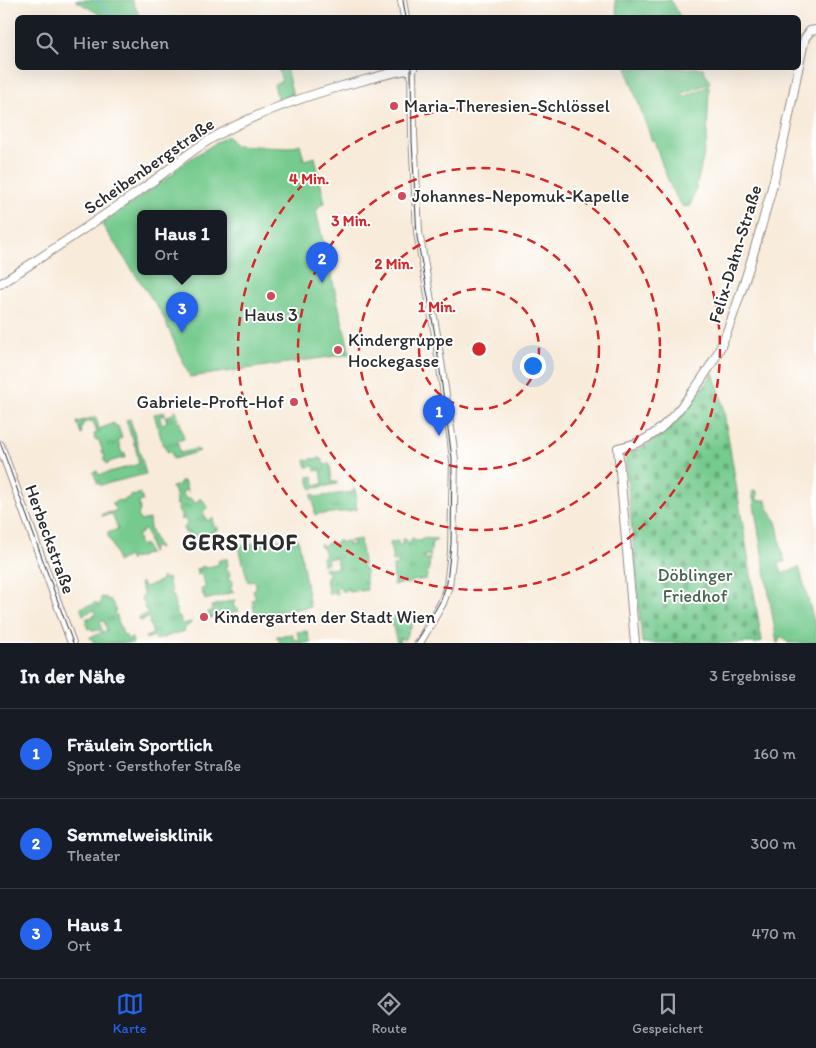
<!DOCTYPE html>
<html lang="de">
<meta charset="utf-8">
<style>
body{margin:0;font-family:Itim,sans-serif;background:#20242c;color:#f1f3f6}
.you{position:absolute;left:532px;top:365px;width:18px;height:18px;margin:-12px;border:4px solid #fff;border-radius:50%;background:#1a73e8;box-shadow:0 0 0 8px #1a73e833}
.badge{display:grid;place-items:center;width:32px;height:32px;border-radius:50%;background:#2563eb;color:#fff;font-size:16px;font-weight:700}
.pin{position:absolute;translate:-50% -41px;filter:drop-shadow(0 1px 2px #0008)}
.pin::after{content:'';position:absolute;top:26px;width:18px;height:15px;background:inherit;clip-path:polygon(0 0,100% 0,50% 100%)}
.popup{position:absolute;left:137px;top:210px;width:90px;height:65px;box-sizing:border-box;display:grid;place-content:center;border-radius:8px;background:#171b24;filter:drop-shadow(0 1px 4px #0005);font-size:16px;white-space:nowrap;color:#9ea1a6}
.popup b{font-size:19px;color:#f1f3f6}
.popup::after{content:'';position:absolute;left:50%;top:100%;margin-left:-10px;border:10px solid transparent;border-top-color:#171b24}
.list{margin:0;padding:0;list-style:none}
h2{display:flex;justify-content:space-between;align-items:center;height:65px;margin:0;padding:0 20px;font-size:21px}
h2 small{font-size:16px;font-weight:400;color:#9ea1a6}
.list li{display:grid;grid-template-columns:32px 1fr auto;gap:15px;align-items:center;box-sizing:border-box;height:90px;padding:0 20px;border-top:1px solid #363941}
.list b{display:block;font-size:19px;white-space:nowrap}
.list p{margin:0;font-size:16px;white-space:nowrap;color:#9ea1a6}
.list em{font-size:16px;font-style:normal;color:#9ea1a6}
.icon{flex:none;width:28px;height:28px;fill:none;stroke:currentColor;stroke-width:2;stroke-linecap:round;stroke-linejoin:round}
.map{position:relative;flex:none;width:816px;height:643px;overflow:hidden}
.search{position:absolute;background:#171b24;box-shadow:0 5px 20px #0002;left:15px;right:15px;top:15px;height:55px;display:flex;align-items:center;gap:12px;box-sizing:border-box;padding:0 18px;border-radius:8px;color:#9ea1a6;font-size:19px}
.sheet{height:335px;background:#171b24}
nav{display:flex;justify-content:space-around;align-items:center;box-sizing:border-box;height:70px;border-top:1px solid #363941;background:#171b24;font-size:14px;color:#9ea1a6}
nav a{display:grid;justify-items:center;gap:2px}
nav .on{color:#2563eb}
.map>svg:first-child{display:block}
.grass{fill:url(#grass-tufts);stroke:#507a5c}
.cemetery{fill:url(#cemetery-stones);stroke:#507a5c}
.green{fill:#75ca8d;stroke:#507a5c;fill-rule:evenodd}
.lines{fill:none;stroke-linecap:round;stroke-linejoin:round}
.stream{stroke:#60b0da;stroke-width:1}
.secondary-casing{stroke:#928b82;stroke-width:10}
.secondary{stroke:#fff;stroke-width:8}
.tram{stroke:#2b2b2b;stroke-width:1}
.ring{fill:none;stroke:#d62828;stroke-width:2.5;stroke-dasharray:9 6}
.poi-dot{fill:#d1495b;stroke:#fff;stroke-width:2}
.labels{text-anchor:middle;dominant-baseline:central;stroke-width:4;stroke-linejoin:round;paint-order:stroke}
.poi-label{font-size:18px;fill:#2b2b2b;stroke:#fff;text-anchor:start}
.street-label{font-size:18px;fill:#2b2b2b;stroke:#fff}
.park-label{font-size:18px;fill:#45634d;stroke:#fff}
.district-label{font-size:22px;font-weight:bold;letter-spacing:1px;fill:#2b2b2b;stroke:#fff}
.centre{fill:#d62828;stroke:#fff;stroke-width:2.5}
.ring-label{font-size:15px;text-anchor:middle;font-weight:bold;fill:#d62828;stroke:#fff;stroke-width:4;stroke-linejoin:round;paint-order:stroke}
</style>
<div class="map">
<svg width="816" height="643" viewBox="0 0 816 643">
<defs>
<pattern id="grass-tufts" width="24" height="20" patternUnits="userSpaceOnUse" patternTransform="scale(1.25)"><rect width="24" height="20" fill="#75ca8d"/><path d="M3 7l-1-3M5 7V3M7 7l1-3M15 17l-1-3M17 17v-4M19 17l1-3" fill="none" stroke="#60a473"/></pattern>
<pattern id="cemetery-stones" width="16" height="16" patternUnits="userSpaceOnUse" patternTransform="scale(1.25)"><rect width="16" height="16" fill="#75ca8d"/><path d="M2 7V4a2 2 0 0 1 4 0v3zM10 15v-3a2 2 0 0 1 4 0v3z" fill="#60a473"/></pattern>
</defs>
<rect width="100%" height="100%" fill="#fff"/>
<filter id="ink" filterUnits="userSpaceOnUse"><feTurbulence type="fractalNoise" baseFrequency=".02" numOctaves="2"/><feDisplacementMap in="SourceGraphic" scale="10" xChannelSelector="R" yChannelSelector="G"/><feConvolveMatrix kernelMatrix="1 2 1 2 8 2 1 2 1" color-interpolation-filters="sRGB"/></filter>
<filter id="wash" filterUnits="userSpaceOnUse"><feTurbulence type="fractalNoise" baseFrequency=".0096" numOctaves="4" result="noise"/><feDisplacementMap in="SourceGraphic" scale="20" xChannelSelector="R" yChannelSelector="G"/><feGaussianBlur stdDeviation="1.12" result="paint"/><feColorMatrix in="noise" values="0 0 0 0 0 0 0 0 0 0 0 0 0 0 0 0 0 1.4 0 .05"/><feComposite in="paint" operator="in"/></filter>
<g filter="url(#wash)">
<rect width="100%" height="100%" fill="#f8ebda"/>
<path class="grass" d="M278,68H286L293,96L278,100L274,84L282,81Z
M174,410H176L179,419L177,420L178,422H180L181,427H180L181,430H182L184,439L177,441L180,453L196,449L200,451L173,459L171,451L167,452L165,445H163L154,414L165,412V415L160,416V419L162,424L167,422L165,417L175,413Z
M96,417L99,429L114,423L115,426H118L122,438L118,440L122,454L125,453L126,457L124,458H122L109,462V463L108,464L106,463L103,459L105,458L104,454L101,452L102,451V447H101L99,440H95L94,434L97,433L93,421L89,422V421L82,424L83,428L81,429L82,433L81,434L77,422Z
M130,419L146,474L101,485L98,484L93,472L97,471L99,475L139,464L135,445H134L133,438L131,436L126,420Z
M321,458V460H323L324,465L330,464L332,482H337V484L311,489L308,477L313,476L315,485L323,484L321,470L315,471L314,466L307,467L305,460L309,461L311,459Z
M184,481L188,493L185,490L182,493L187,500L190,498L195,503L201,498L204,501V503L208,507L203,512L207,521L213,518L214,528L218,527V530L194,539L191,537L187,541L186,536L189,535L188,533H185L184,529H182L187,525L186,523L187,521L183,519L181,520V517H183L182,514L179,513L178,508L179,507L178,505H177L176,503H178L175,498H177L174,489H172L171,487L180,485L179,482Z
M353,489H355L357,500H356L357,510L352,509L351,511L321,514V513L315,515L314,502H313L311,495L314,494L315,497L353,492Z
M412,538H414V540H419L420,541H421L422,538L437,539L436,541L432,542L430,557L429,555H425V559L430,558L429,568L426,579L413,581L410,583L405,584L404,581H403L402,584L393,585L394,583L393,582L394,581L393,566L399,565V561L393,562L390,542L398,541V545H402V539H406V541L411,542Z
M360,539L363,562V569L366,570V574H365L367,590L360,591L359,589L357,590V591L349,592L348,588L346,591H341L340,586L336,587L337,594H335L333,592L329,595L326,578V577H329L328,571H325L324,568L328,567L329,569L338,568L336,558L327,559L328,564H327L323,565L322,557L325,555L323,549L321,548L320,544L324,546L326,544L331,542L332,544L337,543V541H340L343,543L344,541H347L349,545H353L352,541L349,542V541Z
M226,558L227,559L228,566L225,568V570L229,571L230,576L227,579L228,580H232V584L231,585L232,587L229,588L230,590H232L234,592L205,600L204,598L205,597L204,595H203L201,589L205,588V584L201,574L198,575L196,569L197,568L198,570L200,569L199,568L204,566L206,568L219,564L218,561L223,559L224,560Z
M163,577L164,579L168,578L169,586H170L172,591L170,592L171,595H173L175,600L174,603L176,605L173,606L174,608H176V613L179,617H180L181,622L183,624L191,622V623L184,629L185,631L178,633L177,634L175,635L174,634L163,638L160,637L159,639L156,640L154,636L146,639L145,637L153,634L149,622L150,620L148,618L140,621L139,617L148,614L147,611L145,610L144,606L145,603L144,601L143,602L141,598L144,596L140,583H142L144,587L157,583V582L161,580V578Z
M101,597H103V598L106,597L107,600L110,599L112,603H113L116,611L114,612L115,615H117L119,627H121L123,635H126L127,639L132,638L133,643H94L92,639H91L90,637L107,631L104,621L100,622L102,631H100L99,630L94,631L92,630L91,628L88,629L86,623L88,620L86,619L90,617V618L96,614L93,610L83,615L81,609V608L88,605L89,606L96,602L97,605L101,603Z
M235,600V602L233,603L235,609H238L239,611L222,616V617L219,618L218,620L216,616L210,618L208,612L212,611L211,606Z
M411,614L415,620L410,629L409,628L407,630L409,631L404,640L401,638L399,640L400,643H397L391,619L394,618V616Z
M307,631L311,643H278L280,640L278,638H277V636H282L283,635L293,634L292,636L294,640L296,639L297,641L299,640L297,632Z"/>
<path class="cemetery" d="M713,373L720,393L723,406L762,641L758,643H642L625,453C665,446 691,403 713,373Z"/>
<path class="green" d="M75,0H132L140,17H107L99,14Z
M615,0H671L680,17H618Z
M627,68H703L710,83L681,94L683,97L709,86L707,140L696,188L690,206L683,207C668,187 662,163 654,140L652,141L629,77Z
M227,136L234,145L290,147L300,144L304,160L315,157L325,203L321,204L316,211L350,354L190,377L162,314L102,225L105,223L104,222L174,173L175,170L179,166ZM141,214H223V272H141Z
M753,491H757V501L766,500C766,509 773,514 776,522C780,535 780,549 785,562L779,563L782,574L799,567L816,628V643H788L781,636L778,643H777L752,492Z
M140,493L143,501L139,502L140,511L138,514L140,521L149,519L150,529L159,548L158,549L156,547L153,548L152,553L146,530L142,531V533L137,535L139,540L138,541L141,546L145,544L149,554L142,555V556L134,559L131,557L130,561L128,556L117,562L116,554L107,533L118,529L112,514L102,516V514L116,511L115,507H114L112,503L120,500L121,501L125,500V499L129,498V496L133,495L134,496Z
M296,538L299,542L310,607L257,615L255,614L252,600L256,599L253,590L256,588V583L253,580L248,582L239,547L240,545Z"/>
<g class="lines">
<path class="stream" d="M92,0L101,3L114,18"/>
</g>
</g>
<g filter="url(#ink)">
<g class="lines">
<defs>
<path id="secondary" d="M402,0L405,18
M412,68L413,134L418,232L436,335L452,442L454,461L452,552L448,586L442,603L419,643
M0,284C48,253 95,222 142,189C167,172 189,151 216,136C262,110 313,93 365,80C380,76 396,71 413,69
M0,445L72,643
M635,643L618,448C628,446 638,444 647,438C671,425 701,382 715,358C728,335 737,303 746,277C761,230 774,183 785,135C792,103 797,70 805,38L810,31L816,30"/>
</defs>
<use href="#secondary" class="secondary-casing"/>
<use href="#secondary" class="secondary"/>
<path class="tram" d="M403,0L406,18
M411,68L412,141L417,237L435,335L452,458L451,544L447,583L441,600L416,643
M0,442L73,643"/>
</g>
</g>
<g class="ring">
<circle cx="479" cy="349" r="60"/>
<circle cx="479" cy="349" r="120"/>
<circle cx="479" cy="349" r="181"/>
<circle cx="479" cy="349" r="241"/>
</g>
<g class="poi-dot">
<circle cx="394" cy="106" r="5"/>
<circle cx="402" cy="196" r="5"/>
<circle cx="271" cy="296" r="5"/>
<circle cx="338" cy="350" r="5"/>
<circle cx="294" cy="402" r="5"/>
<circle cx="204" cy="617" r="5"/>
</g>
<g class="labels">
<g class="poi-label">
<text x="404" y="106">Maria-Theresien-Schlössel</text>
<text x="412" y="196">Johannes-Nepomuk-Kapelle</text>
<text x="271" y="315" text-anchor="middle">Haus 3</text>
<text x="348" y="340">Kindergruppe<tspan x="348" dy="21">Hockegasse</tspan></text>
<text x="284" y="402" text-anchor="end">Gabriele-Proft-Hof</text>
<text x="214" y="617">Kindergarten der Stadt Wien</text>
</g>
<g class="street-label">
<text transform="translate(149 166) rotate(-35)">Scheibenbergstraße</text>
<text transform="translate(735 254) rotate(-73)">Felix-Dahn-Straße</text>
<text transform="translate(50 539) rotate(70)">Herbeckstraße</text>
</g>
<g class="park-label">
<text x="695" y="575">Döblinger<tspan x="695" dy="21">Friedhof</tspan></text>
</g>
<g class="district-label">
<text x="240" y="542">GERSTHOF</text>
</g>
</g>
<circle cx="479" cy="349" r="8" class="centre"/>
<g class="ring-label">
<text x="309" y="184">4 Min.</text>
<text x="351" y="226">3 Min.</text>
<text x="394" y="269">2 Min.</text>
<text x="437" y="312">1 Min.</text>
</g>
</svg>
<div class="you"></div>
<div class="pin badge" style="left:439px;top:436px">1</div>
<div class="pin badge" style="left:322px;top:283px">2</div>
<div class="pin badge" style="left:182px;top:333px">3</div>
<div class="popup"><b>Haus 1</b>Ort</div>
<div class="search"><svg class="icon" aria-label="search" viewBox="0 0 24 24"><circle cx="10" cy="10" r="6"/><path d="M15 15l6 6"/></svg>Hier suchen</div>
</div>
<section class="sheet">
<h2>In der Nähe<small>3 Ergebnisse</small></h2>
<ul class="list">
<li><span class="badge">1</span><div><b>Fräulein Sportlich</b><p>Sport · Gersthofer Straße</p></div><em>160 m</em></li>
<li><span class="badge">2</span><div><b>Semmelweisklinik</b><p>Theater</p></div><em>300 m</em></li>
<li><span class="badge">3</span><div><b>Haus 1</b><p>Ort</p></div><em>470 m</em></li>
</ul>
</section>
<nav>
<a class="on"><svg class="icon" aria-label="map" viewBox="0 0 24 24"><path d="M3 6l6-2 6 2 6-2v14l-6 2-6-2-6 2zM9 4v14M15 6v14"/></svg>Karte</a>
<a><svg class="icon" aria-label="directions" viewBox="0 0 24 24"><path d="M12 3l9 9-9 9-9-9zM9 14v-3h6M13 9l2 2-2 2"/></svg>Route</a>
<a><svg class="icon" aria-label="saved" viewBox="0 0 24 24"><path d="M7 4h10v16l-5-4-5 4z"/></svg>Gespeichert</a>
</nav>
